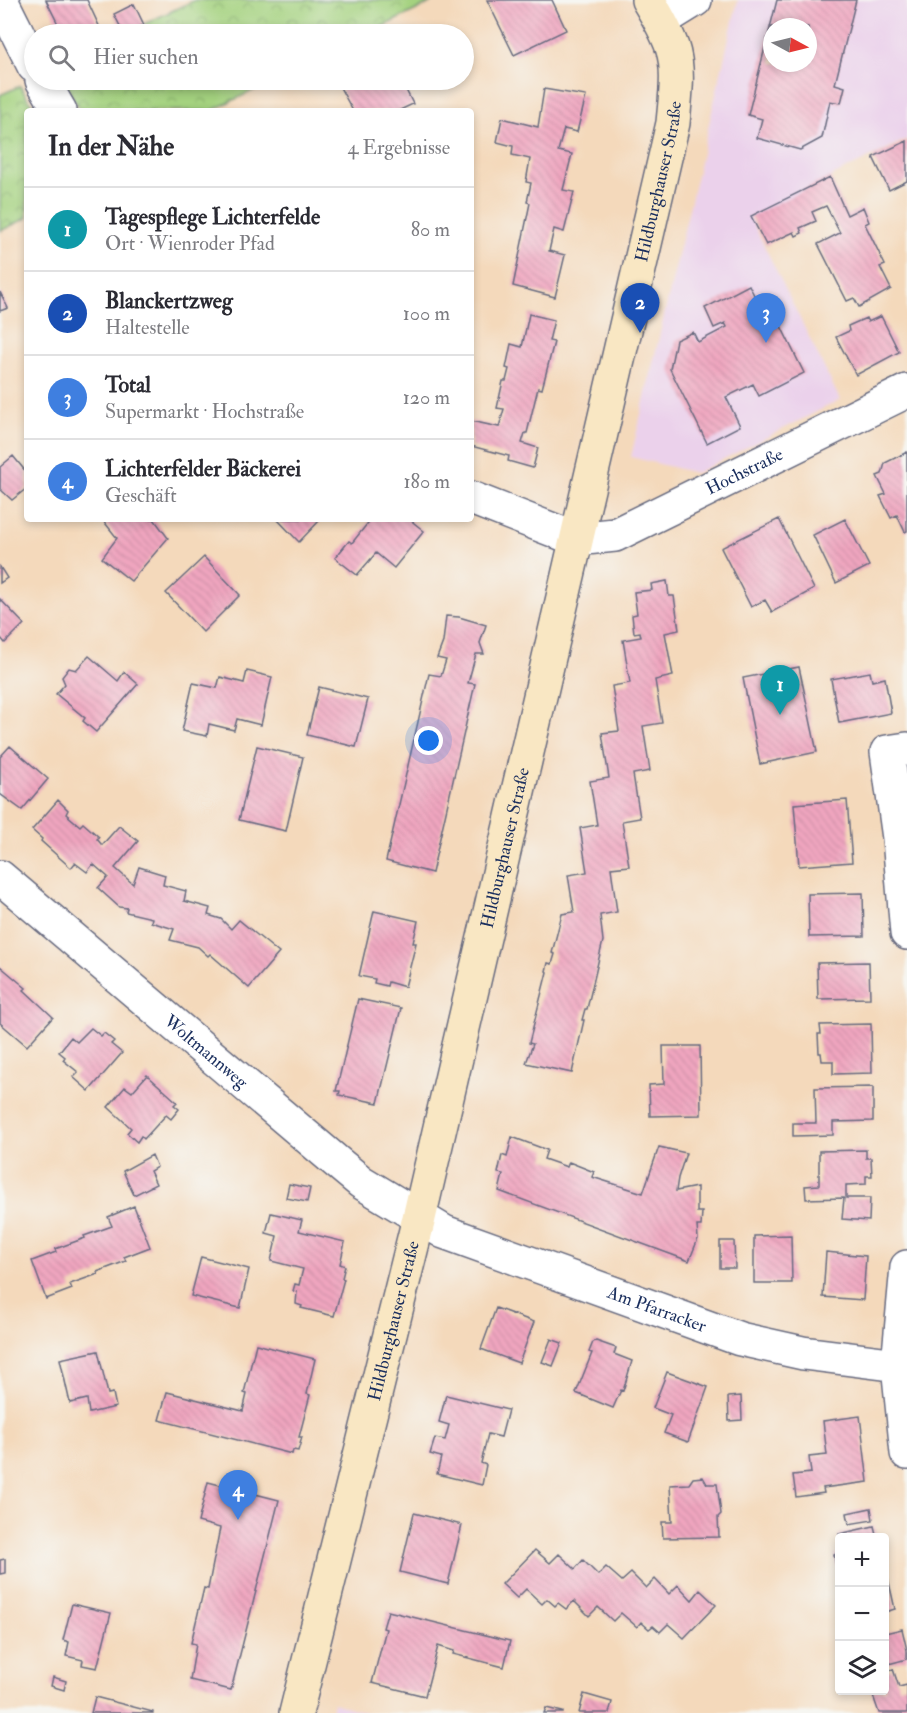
<!DOCTYPE html>
<html lang="de">
<meta charset="utf-8">
<style>
body{margin:0;font-family:"IM FELL Double Pica",serif;background:#f2f2f3;color:#2b2b33}
.controls{position:absolute;right:18px;bottom:18px;display:grid;overflow:hidden;border-radius:6px;box-shadow:0 3px 9px #0003}
.controls button{width:54px;height:54px;display:grid;place-items:center;padding:0;border:0;border-bottom:2px solid #e1e1e2;background:#fff;color:#2b2b33;font:30px sans-serif}
.compass{position:absolute;left:763px;top:18px;width:54px;height:54px;border-radius:50%;background:#fff;box-shadow:0 3px 9px #0003;rotate:97deg}
.you{position:absolute;left:429px;top:741px;width:21px;height:21px;margin:-15px;border:4px solid #fff;border-radius:50%;background:#1a73e8;box-shadow:0 0 0 9px #1a73e833}
.badge{display:grid;place-items:center;width:39px;height:39px;border-radius:50%;background:#7c3aed;color:#fff;font-size:20px;font-weight:700}
.pin{position:absolute;translate:-50% -50px;filter:drop-shadow(0 2px 3px #0008)}
.pin::after{content:'';position:absolute;top:32px;width:21px;height:18px;background:inherit;clip-path:polygon(0 0,100% 0,50% 100%)}
.list{margin:0;padding:0;list-style:none}
h2{display:flex;justify-content:space-between;align-items:center;height:78px;margin:0;padding:0 24px;font-size:26px}
h2 small{font-size:20px;font-weight:400;color:#7c7c81}
.list li{display:grid;grid-template-columns:39px 1fr auto;gap:18px;align-items:center;box-sizing:border-box;height:84px;padding:0 24px;border-top:2px solid #e1e1e2}
.list b{display:block;font-size:22px;white-space:nowrap}
.list p{margin:0;font-size:20px;white-space:nowrap;color:#7c7c81}
.list em{font-size:20px;font-style:normal;color:#7c7c81}
.icon{flex:none;width:33px;height:33px;fill:none;stroke:currentColor;stroke-width:2;stroke-linecap:round;stroke-linejoin:round}
.map{position:relative;flex:none;width:907px;height:1713px;overflow:hidden}
.search{position:absolute;background:#fff;box-shadow:0 3px 9px #0003;left:24px;top:24px;width:450px;height:66px;display:flex;align-items:center;gap:15px;box-sizing:border-box;padding:0 21px;border-radius:33px;color:#7c7c81;font-size:22px}
.panel{position:absolute;background:#fff;box-shadow:0 3px 9px #0003;left:24px;top:108px;width:450px;height:414px;border-radius:6px}
.map>svg:first-child{display:block}
.built{fill:#ebd1eb;fill-rule:evenodd}
.park{fill:url(#park-crowns);stroke:#60806e;stroke-width:1.5}
.building{fill:url(#building-back-hatch);fill-rule:evenodd}
.lines{fill:none;stroke-linecap:round;stroke-linejoin:round}
.minor-casing{stroke:#676a7f;stroke-width:36}
.secondary-casing{stroke:#676a7f;stroke-width:36}
.minor{stroke:#fff;stroke-width:33}
.secondary{stroke:#f9e7c3;stroke-width:33}
.labels{text-anchor:middle;dominant-baseline:central;stroke-width:4.5;stroke-linejoin:round;paint-order:stroke}
.street-label{font-size:18px;fill:#1b2f5e;stroke:#f6f6f2}
</style>
<div class="map">
<svg width="907" height="1713" viewBox="0 0 907 1713">
<defs>
<pattern id="park-crowns" width="20" height="18" patternUnits="userSpaceOnUse" patternTransform="scale(1.5)"><rect width="20" height="18" fill="#a4d27f"/><path d="M2 6a3 3 0 1 1 6 0M12 15a3 3 0 1 1 6 0" fill="none" stroke="#85ab6b"/></pattern>
<pattern id="building-back-hatch" width="6" height="6" patternUnits="userSpaceOnUse" patternTransform="scale(1.5)"><rect width="6" height="6" fill="#f0a6bf"/><path d="M-1 5l2 2M0 0l6 6M5-1l2 2" fill="none" stroke="#cd8fa7"/></pattern>
</defs>
<rect width="100%" height="100%" fill="#f6f6f2"/>
<filter id="ink" filterUnits="userSpaceOnUse"><feTurbulence type="fractalNoise" baseFrequency=".0167" numOctaves="2"/><feDisplacementMap in="SourceGraphic" scale="12" xChannelSelector="R" yChannelSelector="G"/><feConvolveMatrix kernelMatrix="1 2 1 2 8 2 1 2 1" color-interpolation-filters="sRGB"/></filter>
<filter id="wash" filterUnits="userSpaceOnUse"><feTurbulence type="fractalNoise" baseFrequency=".008" numOctaves="4" result="noise"/><feDisplacementMap in="SourceGraphic" scale="24" xChannelSelector="R" yChannelSelector="G"/><feGaussianBlur stdDeviation="1.35" result="paint"/><feColorMatrix in="noise" values="0 0 0 0 0 0 0 0 0 0 0 0 0 0 0 0 0 1.4 0 .05"/><feComposite in="paint" operator="in"/></filter>
<g filter="url(#wash)">
<rect width="100%" height="100%" fill="#f4d9bb"/>
<path class="built" d="M738,0H907V139L750,217L840,400L696,473L631,457ZM772,27H808V63H772Z
M333,1703L368,1713H331Z"/>
<path class="park" d="M195,0H437L367,34H123Z
M62,80H275L211,111H81Z
M20,86L36,111H27V218L0,231V95Z"/>
<g id="blocks">
<path class="building" d="M46,0H87L100,28L88,34H63Z
M487,0H552L566,30L514,55Z
M777,0H856L835,84L845,87L841,103L830,101L822,138L800,150L757,138L762,119L748,115ZM772,27H808V63H772Z
M134,4L144,25L124,34L114,14Z
M336,80H401L413,104L398,111H353Z
M544,89L586,96L577,132L564,129L558,151L572,154L563,190L574,192L564,232L554,229L549,251L565,255L555,297L513,286L530,203L527,202L531,183L526,182L530,159L512,155L513,146L497,142L502,118L538,127Z
M907,141V181L889,190L873,157Z
M830,177L847,215L863,207L869,222L865,224L885,265L880,267L891,289L859,307L854,298L847,301L818,244L840,233L826,206L812,212L816,221L800,228L802,233L796,236L794,232L766,245L751,216Z
M749,285L760,307L773,310L804,373L759,396L753,384L726,397L740,426L707,443L670,369L676,340L693,332L698,342L727,327L725,323L714,328L705,308Z
M0,292L8,308L0,311Z
M529,314L554,320L549,341L554,342L542,389L538,388L527,433H525L522,443L538,448L533,468L508,461L509,456L471,446V421L499,427L504,409L497,408L503,381H506L509,369L506,368L511,344L522,347Z
M881,316L899,352L856,375L836,337L849,331L848,326L866,318L868,322Z
M907,452V531L905,532L897,515L891,518L880,496L886,494L877,476L882,474L885,463Z
M13,456L27,473V488L12,500L0,489V467Z
M102,519H154L168,538L131,581L102,558L117,538Z
M277,519H321L299,542Z
M371,519H409L424,531L394,568L376,553L357,575L335,558L349,541L352,543Z
M779,519L814,589L772,612L765,600L751,607L721,548Z
M845,519L869,566L836,583L813,535Z
M204,557L240,595L203,632L166,593Z
M0,567L7,578L0,583Z
M667,581L669,596H674L679,630L665,633L673,676L655,680L662,723L643,726L650,771L633,774L640,818L622,821L629,866L611,868L617,912L600,915L603,941L587,1009H585L582,1020H584L572,1073L526,1063L533,1044L529,1043L547,972L546,971L548,963L552,964L555,954L552,953L562,914L574,912L568,875L587,872L580,828L597,825L590,781L609,778L602,733L619,731L612,686L630,683L623,640L641,637L640,632L634,633L632,615L637,614L634,592L652,590L651,584Z
M0,599L24,624L5,643L0,637Z
M446,616L459,617L486,625L480,643L484,654H476L468,683L475,684L432,873L386,861L429,674L441,676L446,660L437,658L443,642Z
M89,656L118,681L124,672L138,684L96,732L83,721L85,718L56,694L65,684L62,677L69,668L76,670Z
M799,667L817,752L760,764L743,678Z
M247,671L272,677L261,725L237,719L234,730L209,724L207,736L182,731L193,683L217,688L220,677L244,683Z
M870,672L872,681L885,678L891,713L839,723L831,679Z
M319,687L368,699L356,747L307,735Z
M10,746L48,779L22,810L0,794V757Z
M257,746L303,757L286,831L239,820Z
M58,800L68,810L66,814L80,826L83,823L99,837L97,839L102,845L119,826L138,841L115,868L133,884L139,867L165,875L163,885L186,891L184,901L210,908L208,915L221,919L231,929L239,920L279,953L249,988L210,954L208,956L198,947L170,940L174,929L151,922L152,918L126,912L127,908L119,907L98,888L108,877L93,864L87,872L75,863L71,868L41,841L42,839L32,830Z
M847,800L852,862L799,866L794,804Z
M863,893L864,936L809,937L808,894Z
M374,911L418,921L413,943H416L405,987L388,982L387,986L374,983L375,979L359,976Z
M869,962L870,998L818,999L817,963Z
M0,966L26,988L24,990L53,1017L27,1046L0,1023Z
M358,999L401,1008L378,1103L339,1095L340,1091H336Z
M871,1024L872,1073L833,1074V1061H822L821,1053H819L818,1034H821L820,1025Z
M91,1028L101,1036L104,1033L114,1041L111,1044L122,1053L89,1091L73,1077L78,1072L63,1060L65,1057L59,1052L71,1037L77,1042Z
M663,1046H700L701,1115L650,1116L649,1085L664,1084Z
M147,1075L177,1102L174,1105L179,1109L171,1119L166,1115L144,1139L141,1136L137,1142L127,1133L131,1128L108,1107L125,1087L132,1092Z
M873,1087V1121L833,1122V1135L793,1136V1123H816L815,1088Z
M512,1137L547,1150L544,1159L567,1167L569,1162L594,1172L592,1177L643,1193L659,1147L686,1153L678,1178L676,1191L697,1187V1212H702L701,1226H697L698,1239L689,1261L499,1191L503,1174L498,1173L502,1155L507,1157Z
M866,1150V1158H871L872,1176H866V1184L846,1185V1198H870L869,1221L842,1219L844,1198L806,1199L805,1186L819,1185V1151Z
M152,1155L157,1167L150,1171L156,1184L134,1195L123,1171Z
M289,1184L310,1188L307,1202L286,1198Z
M134,1206L150,1247L124,1257L126,1261L97,1272L98,1274L70,1284L72,1289L46,1299L32,1261L56,1252L55,1249L85,1238L84,1236L112,1226L108,1217Z
M271,1213L302,1220L299,1231L345,1242L340,1264L345,1266L342,1278L344,1279L334,1316L301,1308L302,1306L296,1304L297,1292L293,1291L295,1284L299,1285L303,1269L271,1261L277,1236L266,1233Z
M791,1235L792,1283H754V1236Z
M720,1241H734L735,1268H720Z
M826,1252L866,1256L863,1300L823,1297Z
M201,1257L249,1269L240,1308L191,1296Z
M496,1308L534,1322L519,1363L481,1349Z
M551,1339L562,1343L553,1366L542,1362Z
M596,1341L616,1348L614,1354L632,1361L623,1391L621,1390L613,1408L576,1393L592,1353L589,1352L593,1342Z
M256,1344L315,1359L307,1394L310,1395L299,1437H302L298,1451L293,1450L292,1454L159,1420L167,1392L243,1411L247,1394L244,1393Z
M98,1351L108,1394L113,1393L116,1407L89,1413L87,1399L70,1403L60,1359Z
M667,1372L708,1387L688,1442L664,1433L671,1415L653,1408Z
M446,1395L508,1410L501,1437L488,1434L481,1463L486,1465L482,1485L437,1474L441,1457L430,1454L435,1438L445,1440L449,1425L439,1422Z
M741,1396L742,1420L729,1421L728,1397Z
M860,1416L868,1482L823,1488L824,1493L796,1497L793,1475L811,1473L809,1457L827,1455L823,1421Z
M703,1477L707,1484H717L721,1514L718,1517L719,1537L663,1538L662,1522H672L670,1485L689,1484L693,1478Z
M208,1482L279,1500L231,1690L190,1680L196,1644L191,1643L204,1588L208,1589L220,1528L198,1522Z
M871,1508L873,1520L849,1524L847,1513Z
M414,1513L462,1525L448,1584L400,1572Z
M874,1526L877,1538H839V1534Z
M535,1550L550,1563L559,1554L575,1569L583,1560L598,1575L606,1567L622,1581L631,1573L646,1588L655,1579L669,1594L678,1585L692,1600L700,1590L716,1605L684,1638L668,1624L660,1632L653,1626L649,1629L641,1622L637,1627L621,1613L613,1621L598,1607L589,1616L574,1601L566,1609L558,1603L555,1606L547,1599L542,1604L526,1589L517,1598L502,1584Z
M840,1553V1571H837L834,1554Z
M5,1559V1573L0,1574V1560Z
M885,1565L895,1609L885,1612Z
M72,1604L111,1613L97,1668L82,1665L83,1660L66,1656L69,1642L63,1640Z
M388,1611L510,1641L504,1667L453,1654L454,1651L438,1646L425,1696L372,1683L386,1629L383,1628Z
M902,1629L907,1650V1659L885,1665V1633Z
M893,1669L899,1687L907,1685V1713H879L871,1690H885V1672Z
M53,1677L66,1681L64,1690L51,1686Z
M584,1694L612,1702L609,1713H579Z
M95,1697L153,1712V1713H91Z
M546,1708L563,1712V1713H544Z"/>
</g>
</g>
<g filter="url(#ink)">
<use href="#blocks" fill-opacity="0" stroke="#676a7f" stroke-width="1.5"/>
<g class="lines">
<defs>
<g id="minor">
<path d="M1,0L34,66"/>
<path d="M661,21L695,0"/>
<path d="M42,80L60,111"/>
<path id="s1" d="M471,498L576,539L615,535L907,391"/>
<path d="M907,749L887,752L899,838L907,933"/>
<path id="s2" d="M0,877L338,1163L361,1182L444,1232L740,1339L803,1353L907,1366"/>
<path d="M907,1267L898,1365L907,1453"/>
</g>
<g id="secondary">
<path id="s3" d="M296,1713L419,1218L673,123C675,99 680,70 672,47C666,30 657,15 648,0"/>
</g>
</defs>
<use href="#minor" class="minor-casing"/>
<use href="#secondary" class="secondary-casing"/>
<use href="#minor" class="minor"/>
<use href="#secondary" class="secondary"/>
</g>
</g>
<g class="labels">
<g class="street-label">
<text stroke="none"><textPath href="#s3" startOffset="1574">Hildburghauser Straße</textPath></text>
<text stroke="none"><textPath href="#s1" startOffset="296">Hochstraße</textPath></text>
<text stroke="none"><textPath href="#s3" startOffset="890">Hildburghauser Straße</textPath></text>
<text stroke="none"><textPath href="#s2" startOffset="270">Woltmannweg</textPath></text>
<text stroke="none"><textPath href="#s2" startOffset="796">Am Pfarracker</textPath></text>
<text stroke="none"><textPath href="#s3" startOffset="404">Hildburghauser Straße</textPath></text>
</g>
</g>
</svg>
<div class="controls">
<button>+</button>
<button>−</button>
<button><svg class="icon" aria-label="layers" viewBox="0 0 24 24"><path d="M12 4l9 5-9 5-9-5zM3 14l9 5 9-5"/></svg></button>
</div>
<svg class="compass" viewBox="-18 -18 36 36"><path d="M0-13l5 13h-10z" fill="#e53935"/><path d="M0 13l5-13h-10z" fill="#7c7c81"/></svg>
<div class="you"></div>
<div class="pin badge" style="left:780px;top:715px;background:#0f9aa8">1</div>
<div class="pin badge" style="left:640px;top:333px;background:#1a4fb4">2</div>
<div class="pin badge" style="left:766px;top:343px;background:#3f7fe0">3</div>
<div class="pin badge" style="left:238px;top:1520px;background:#3f7fe0">4</div>
<div class="search"><svg class="icon" aria-label="search" viewBox="0 0 24 24"><circle cx="10" cy="10" r="6"/><path d="M15 15l6 6"/></svg>Hier suchen</div>
<section class="panel">
<h2>In der Nähe<small>4 Ergebnisse</small></h2>
<ul class="list">
<li><span class="badge" style="background:#0f9aa8">1</span><div><b>Tagespflege Lichterfelde</b><p>Ort · Wienroder Pfad</p></div><em>80 m</em></li>
<li><span class="badge" style="background:#1a4fb4">2</span><div><b>Blanckertzweg</b><p>Haltestelle</p></div><em>100 m</em></li>
<li><span class="badge" style="background:#3f7fe0">3</span><div><b>Total</b><p>Supermarkt · Hochstraße</p></div><em>120 m</em></li>
<li><span class="badge" style="background:#3f7fe0">4</span><div><b>Lichterfelder Bäckerei</b><p>Geschäft</p></div><em>180 m</em></li>
</ul>
</section>
</div>
